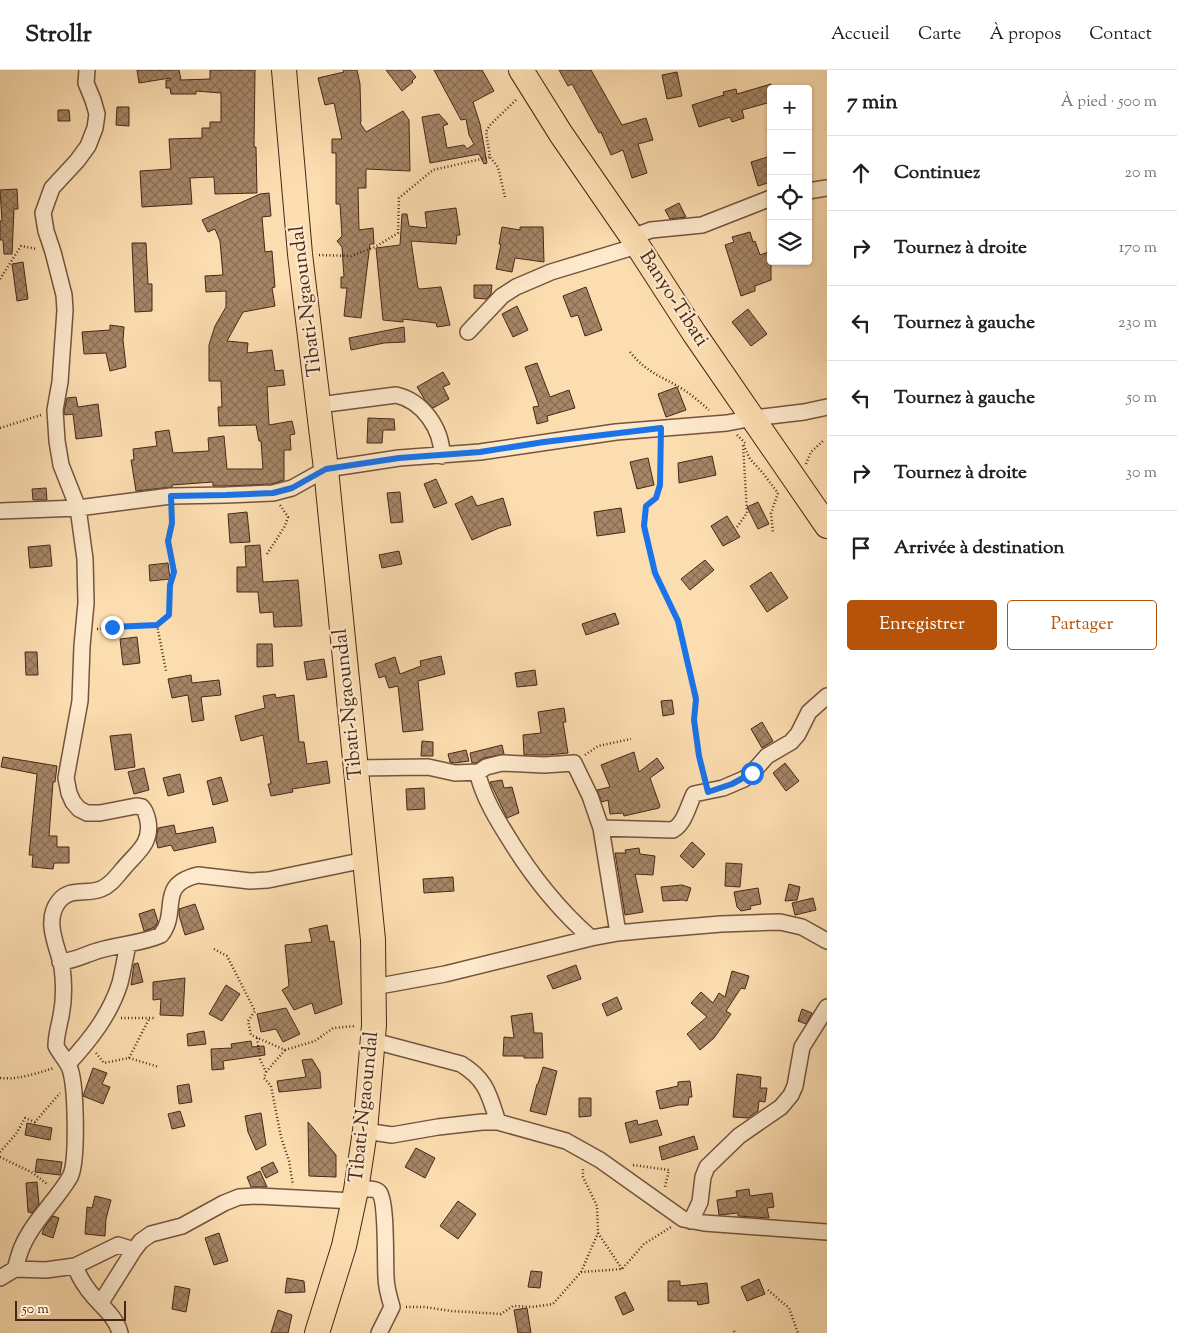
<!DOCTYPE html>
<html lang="fr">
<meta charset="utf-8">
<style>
body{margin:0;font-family:"Sorts Mill Goudy",serif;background:#f2f2f2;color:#202124}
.controls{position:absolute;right:15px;top:15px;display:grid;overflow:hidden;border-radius:5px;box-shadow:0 1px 4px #0004}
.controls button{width:45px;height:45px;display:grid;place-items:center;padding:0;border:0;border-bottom:1px solid #e0e0e0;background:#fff;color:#202124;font:25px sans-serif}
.scale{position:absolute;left:15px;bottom:12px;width:111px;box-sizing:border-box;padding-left:5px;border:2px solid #482718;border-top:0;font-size:14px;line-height:18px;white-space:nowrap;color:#482718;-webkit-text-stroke:4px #fde9cc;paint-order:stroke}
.stop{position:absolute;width:15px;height:15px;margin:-11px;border:4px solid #1a73e8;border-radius:50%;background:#fff}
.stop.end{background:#1a73e8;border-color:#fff;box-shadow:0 1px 5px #0008}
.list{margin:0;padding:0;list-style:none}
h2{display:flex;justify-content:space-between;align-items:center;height:65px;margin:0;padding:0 20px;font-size:21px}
h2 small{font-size:16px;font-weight:400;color:#757577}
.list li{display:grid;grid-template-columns:32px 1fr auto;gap:15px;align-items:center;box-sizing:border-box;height:75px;padding:0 20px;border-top:1px solid #e0e0e0}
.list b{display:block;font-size:19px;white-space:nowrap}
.list em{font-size:16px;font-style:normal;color:#757577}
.actions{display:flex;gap:10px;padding:15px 20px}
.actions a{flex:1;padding:11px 0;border:1px solid #b45309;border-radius:5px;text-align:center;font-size:18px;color:#b45309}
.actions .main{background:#b45309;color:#fff}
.icon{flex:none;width:28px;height:28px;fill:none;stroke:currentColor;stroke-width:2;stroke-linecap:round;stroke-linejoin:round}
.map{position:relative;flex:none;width:827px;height:1263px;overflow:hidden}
header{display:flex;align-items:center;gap:30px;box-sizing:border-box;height:70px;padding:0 25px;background:#fff;border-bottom:1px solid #e0e0e0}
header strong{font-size:24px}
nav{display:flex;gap:28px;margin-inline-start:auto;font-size:18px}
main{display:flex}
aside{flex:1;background:#fff}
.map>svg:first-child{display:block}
.building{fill:url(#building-cross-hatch);stroke:#482718}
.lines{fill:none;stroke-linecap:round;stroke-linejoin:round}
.minor-casing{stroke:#75543e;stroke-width:18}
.trunk-casing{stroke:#482718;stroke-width:26}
.path{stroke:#482718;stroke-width:2.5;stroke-dasharray:1 2.5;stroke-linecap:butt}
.minor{stroke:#fde9cc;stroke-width:15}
.trunk{stroke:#fcddb0;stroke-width:24}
.route{stroke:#1a73e8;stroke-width:6}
.labels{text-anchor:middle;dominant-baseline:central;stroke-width:4.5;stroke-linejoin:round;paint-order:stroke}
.street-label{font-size:20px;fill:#482718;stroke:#fde9cc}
</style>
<header>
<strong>Strollr</strong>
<nav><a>Accueil</a><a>Carte</a><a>À propos</a><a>Contact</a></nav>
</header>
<main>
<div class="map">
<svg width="827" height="1263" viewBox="0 0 827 1263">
<defs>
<pattern id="building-cross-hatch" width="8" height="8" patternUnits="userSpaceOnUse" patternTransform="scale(1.25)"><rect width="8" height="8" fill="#a68667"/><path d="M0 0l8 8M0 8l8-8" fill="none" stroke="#896e54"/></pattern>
</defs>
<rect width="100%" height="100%" fill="#fcddb0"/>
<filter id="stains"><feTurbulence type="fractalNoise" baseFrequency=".004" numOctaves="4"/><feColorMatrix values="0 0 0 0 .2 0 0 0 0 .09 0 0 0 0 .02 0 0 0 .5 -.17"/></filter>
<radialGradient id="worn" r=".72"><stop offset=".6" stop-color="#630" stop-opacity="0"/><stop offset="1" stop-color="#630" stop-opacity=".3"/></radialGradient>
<path class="building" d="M137,0H179L181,10L210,9V0H255L254,77H256L257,123L215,124L214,107L190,108L192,134L142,137L140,101L171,99L169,69L202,68V58H210V52H221V23L196,21V24H171L170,18H166V10H170V8L139,13Z
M343,0H357L360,14L361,52L360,53L366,62L403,41L409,50L410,101L366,99V118H358L359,160L373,158L374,174H370L361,248L344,246L347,218H341V207H344L342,177L337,171L342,166L340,134H336V83H332V69H342L334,33L325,35L318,8L344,2Z
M386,0H410L416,7L412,11L413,12L402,21Z
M434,0H482L494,21L473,32L480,54L487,93L484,94L479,84L430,93L422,47L439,44L448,54L443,56L447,78L464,75L467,79L474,74L469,65L466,49L461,50Z
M559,0H591L622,55L646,48L653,70L638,74L647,103L632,108L623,80L611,85L601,62L599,63L572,14L568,16Z
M677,2L682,26L667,29L662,5Z
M771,14V32L742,40L744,48L732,52L730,47L699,57L692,35L724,25L723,22L736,19L737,24Z
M117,37H129V56L116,55Z
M58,40H69L70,51H58Z
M771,86V112L758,116L751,92Z
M17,119L18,139H14L12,184H4L3,170H0V151H2L0,120Z
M269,123L271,146L262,147L265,182L272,181L275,217L272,218L275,236L243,242L227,271L248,273L247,283L272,280L275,301L283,300L285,315L267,317L269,355L292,351L295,364L290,365L291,380H284V410L272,414L226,416H213V412L172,415V417L136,421L131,390H134L133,379L157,376L155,362L169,360L173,383L209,381L208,368L224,366L227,399H263L261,371H259L256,355L219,356L218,337H222L221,311H209V275L215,256L226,237V221L206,222L205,206L223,205L220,171L215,159L208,162L202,150L260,124Z
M679,133L686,147L670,149L665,140Z
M456,138L460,165H457L456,174L411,171L418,218L420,219L441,217L450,255L437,257L436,253L403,249V252L383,250L376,178L400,175L402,144H407L409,156L427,158L425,142Z
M502,157L520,160V157H543L544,192L515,188L512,202L496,199L501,174H499Z
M750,162L753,172L755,171L760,185L771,181V210L755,216V221L741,226L725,175L734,172L732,167Z
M132,173H146L148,214H152V241L135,242Z
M23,192L28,229L17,231L12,194Z
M474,215H492L491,224L486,229L474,228Z
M586,217L602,260L585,266L578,245L571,247L563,226Z
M517,236L528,260L513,267L502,244Z
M748,239L767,264L751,276L732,252Z
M110,255L124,257L123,270L126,297L110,301L106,283L84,284L82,262L110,260Z
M404,257L405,272L384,273L351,280L349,268Z
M537,293L550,327L569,320L575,338L547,346L548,351L537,354L533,337L539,336L525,297Z
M443,302L450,314L443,317L449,329L433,338L425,330L417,317Z
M677,317L686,340L666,347L658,324Z
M76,327L78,337L98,334L102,366L76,369L73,344L65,345L64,341L67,328Z
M368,348L394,349L395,360H383L382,373H367Z
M712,386L716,405L679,413L678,393Z
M648,388L654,415L637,419L630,392Z
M436,409L447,433L434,438L424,414Z
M46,418L47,430H33L32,419Z
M400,422L403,452L391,453L387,423Z
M472,426L477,436L503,428L511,455L499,458L472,470L455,434Z
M758,432L769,454L758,459L747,437Z
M621,438L625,462L597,466L594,442Z
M247,442L250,472L230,473L228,444Z
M727,446L740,467L723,476L711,456Z
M50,475L52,496L30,498L28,477Z
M260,475L263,512L298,510L302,556L274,557L273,542L260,543L258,522H237V497H246L245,476Z
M399,481L402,494L382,498L379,485Z
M705,490L714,500L690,520L681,509Z
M168,493L170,509L150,511L149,495Z
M771,502L788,528L767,542L750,516Z
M615,543L619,554L586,565L582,554Z
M137,567L140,593L123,595L120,569Z
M257,574H272L273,596L257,597Z
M25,582H37L38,605H26Z
M441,586L445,604L418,611L423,660L403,662L398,616L389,618L385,606L379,608L375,594L395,587L400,604L421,596L420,591Z
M324,589L327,607L307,610L304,592Z
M535,600L537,615L517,617L515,603Z
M191,605L192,613L219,610L221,625L201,627L204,650L192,652L188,625L172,628L168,609Z
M275,624L276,628L294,625L299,672H304L307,694L327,691L330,713L292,719L293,722L271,726L268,714H271L263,665L241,671L235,646L265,638L263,626Z
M672,630L674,644L663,646L661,631Z
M564,638L566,652H563L568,683L548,685H524L523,665L541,663L538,642Z
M762,652L773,671L762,678L751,659Z
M131,664L135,697L115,700L110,666Z
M422,671L433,672V686H421Z
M502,675L504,684L484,688L476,693H472L470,683Z
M466,680L469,691L455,693L450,692L448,684Z
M634,682L639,702L657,688L664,698L650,708L660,736L659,738L624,746L623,743L610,744L608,730L602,732L597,720L610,717L601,695Z
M3,687L57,696L55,712H53L49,766H57V777H69V793H54L53,799L32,797L33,785H29L37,704L1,697Z
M785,693L799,711L786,721L773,703Z
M144,698L149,720L134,724L128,702Z
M180,704L184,722L168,726L163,708Z
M221,707L228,731L213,735L207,711Z
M502,710L504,718L512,717L519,743L507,748L490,712Z
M424,718L425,739L407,740L406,719Z
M174,755L176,764L213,757L216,772L174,781L171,775L158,778L156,770L158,758Z
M692,772L705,784L693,798L680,786Z
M639,778L640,784L655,786L653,805L635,804L643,842L625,845L615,783H626L625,780Z
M726,793L742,794L740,817L725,816Z
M453,807L454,821L424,823L423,809Z
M789,814L800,817L797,830L785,831Z
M682,815L691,818L687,831L683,830L663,831L661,817Z
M758,818L761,834L750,836L751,839L741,841L737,837L734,822Z
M813,828L816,840L795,845L792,833Z
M195,834L204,859L185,865L179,845V839Z
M154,839L158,852L155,857L144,861L139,844Z
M327,855L330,872L334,871L342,934L315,944L312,933L294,940L282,920L289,916L285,875L312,872L309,859Z
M138,893L143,912L131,915L134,894Z
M576,895L581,909L553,919L547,906Z
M732,901L749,906L745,919L741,918L726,941L731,944L714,968L700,980L687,964L707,947L691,933L701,922L713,933L719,923L725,927Z
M185,908L183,946L160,945L161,929L153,930V912Z
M226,915L240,924L222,951L209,944Z
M617,927L622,939L607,946L602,934Z
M286,938L300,964L283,972L276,959L261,962L257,944Z
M802,939L812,943L806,954L798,951Z
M532,943L534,963H542L543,988H524V986H503L504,967L514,968L511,946Z
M204,961L206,974L188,976L187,964Z
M251,971L252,977L264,976L265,985L223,991L224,999L212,1000L211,979L232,978L231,974Z
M312,989L320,1002L321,1018L279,1022L277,1011L306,1007L302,990Z
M543,997L557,1001L546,1045L530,1041L537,1014H538Z
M93,998L107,1003L102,1014L110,1017L103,1034L83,1026Z
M737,1004L761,1007L760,1018H767L765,1032L759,1031L758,1041L748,1048L733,1047Z
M690,1011L692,1027H689L688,1035H679L660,1039L656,1021L678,1016V1012Z
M189,1014L192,1032L179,1034L177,1016Z
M579,1028H591V1046L579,1047Z
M180,1041L185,1056L172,1059L168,1044Z
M261,1043L266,1075L256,1080L248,1062L245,1046Z
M637,1050L638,1055L657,1050L662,1065L630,1073L625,1053Z
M308,1052L336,1085V1107L309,1106Z
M27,1053L52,1058L50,1070L25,1065Z
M694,1066L698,1079L662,1090L659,1077Z
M416,1078L435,1088L425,1108L405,1097Z
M37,1089L62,1092L60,1105L35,1102Z
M273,1092L278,1102L266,1108L261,1098Z
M260,1101L267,1117H251L247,1107Z
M37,1112L39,1134L32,1143L28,1142L26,1113Z
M749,1119L750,1126L772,1123L774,1137L767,1138L769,1148L738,1146V1143L719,1145L717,1130L737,1127L736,1121Z
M95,1126L111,1130L106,1149L105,1166L85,1164L87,1137L92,1138Z
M458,1131L476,1144L458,1169L440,1156Z
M53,1146L59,1148L53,1168L42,1164L44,1158Z
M219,1163L228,1191L214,1195L205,1168Z
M531,1201L542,1202L540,1218L528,1217Z
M287,1208L304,1211L305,1222L285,1223Z
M759,1209L765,1224L747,1231L741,1217Z
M668,1211H680V1216L707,1213L709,1233L698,1235L697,1231H668Z
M175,1216L190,1219L186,1242L172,1239Z
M625,1222L634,1240L623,1245L615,1227Z
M527,1238L531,1263H518L514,1240Z
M278,1240L292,1245L288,1263H271Z"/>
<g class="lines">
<defs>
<path id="minor" d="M808,121L827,118
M632,167L651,160L702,155L771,128
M468,262L502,226L516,217L551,202L637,176
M319,335L396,325C423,331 442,359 442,386
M0,441L78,438L171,426L226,425L273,423L292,418L326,399L360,394L399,388L480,382L616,362L727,353L753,348L804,342L827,337
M356,698L428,697L455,703L479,702L486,697L502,693L544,695L574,693L590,726L601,758L618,863
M479,702L478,705C484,728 496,748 508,767C531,805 558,839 591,868
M601,758L673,760C685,753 688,736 694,724L723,718L744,709L752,703L767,686L791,672L798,664L809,642L827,626
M60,892C74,891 84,885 97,881C118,874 141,874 161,865C180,841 156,815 198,805L250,811L268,810L365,790
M374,917L445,904L591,868L618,863L649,860L721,854L780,852L802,857L827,871
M374,971L461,994C487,1010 489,1025 498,1052
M68,994C90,970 110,945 120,913C123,901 125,888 128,875
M365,1061L392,1065L438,1057L482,1052H498L566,1071L600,1090L683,1149L704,1153L827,1162
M356,1120C362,1120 374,1117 379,1122C387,1131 385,1192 386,1207C386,1217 389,1227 392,1237L379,1263
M691,1151L700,1132L703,1107L707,1097L739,1066L781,1037L791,1025L795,1016L802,977L827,937
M75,1196C79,1207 86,1218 94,1227C103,1237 117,1249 120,1263
M15,1199C17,1192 19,1184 22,1177C33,1151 56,1131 70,1107C78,1092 76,1016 70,999C67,991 60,984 56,976C56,966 59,956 61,946C64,931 64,912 62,897C58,877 43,851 59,831C70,817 86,825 101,819C111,815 116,807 123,799C136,783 152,774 148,751C147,746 146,741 142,737L136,736L100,743H87L79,739L73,732L69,723L66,708L80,631L82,576L86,533L85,489L78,438L61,395L57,371L55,340L60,312L65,240L64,225L53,182L46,161L43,143L52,118L77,91L88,76L95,58L97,44L93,30L86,13L87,0
M0,1208L15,1199L46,1200L75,1196L118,1175L134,1180L141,1171L151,1164L182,1156L224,1133L239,1127L258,1126L354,1131
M100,1234L134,1180"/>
<path id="trunk" d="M284,0L300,184L326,399L373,870L374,955L365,1061L356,1120L344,1176L317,1263
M521,0L561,64L632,167L694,263L827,456"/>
</defs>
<use href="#minor" class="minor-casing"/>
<use href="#trunk" class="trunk-casing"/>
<path class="path" d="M505,127L498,97L490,87L486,62L490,55L517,29
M319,185L351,186L375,177L398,163L399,128L433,100L490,87
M0,209L21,176L37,179
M630,282C648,304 662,306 684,320C693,326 701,333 709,340
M0,358L41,345
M737,365L745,373
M661,372L660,415L656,427L646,436L644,455L655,503L678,551L696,629L694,650L699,686L704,706
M806,394L811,382L824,370
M737,457L747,443L743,374L750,389L762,402L778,423L771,443L773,463
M267,484L285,456L288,447L280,435
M157,555L166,601
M97,559L157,555L169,545L170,515L174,502L168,471L172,453L171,441
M585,685L598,676L631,669
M214,879L227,886L255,941L248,951L251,965L285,980L315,971L333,958L355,956
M121,948H154
M257,968L260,989L266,1002L264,1008L271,1016L281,1067L289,1091L293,1115
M96,983L104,993L129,988L159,997
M129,988L149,949
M266,1002L285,980
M0,1008C19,1010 37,1003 54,998
M0,1082L16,1064L25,1048L35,1052L60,1023
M0,1087L33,1103L47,1114
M633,1095L669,1100L665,1117
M598,1163L622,1199
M581,1202L622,1199L644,1174L671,1157
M768,1220L789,1238L798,1263
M406,1237H424L452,1241L501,1244L513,1236L532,1237L553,1234L581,1202L598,1163L597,1136L583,1107V1097
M734,1261L735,1263"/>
<use href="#minor" class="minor"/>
<use href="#trunk" class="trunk"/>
</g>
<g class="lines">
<path class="route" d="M112,557L157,555L169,545L170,515L174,502L168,471L172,453L171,426L226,425L273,423L292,418L326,399L399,388L480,382L544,372L661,358L660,415L656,428L646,436L644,456L655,503L678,551L696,629L694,650L699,686L708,722L732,714L752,703"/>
</g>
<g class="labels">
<g class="street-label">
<text transform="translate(673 229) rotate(57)">Banyo-Tibati</text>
<text transform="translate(307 231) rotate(-97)">Tibati-Ngaoundal</text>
<text transform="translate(349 634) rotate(-96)">Tibati-Ngaoundal</text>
<text transform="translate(365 1037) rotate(-84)">Tibati-Ngaoundal</text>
</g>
</g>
<rect width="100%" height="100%" filter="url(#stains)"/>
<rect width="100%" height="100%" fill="url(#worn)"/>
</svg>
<div class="controls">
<button>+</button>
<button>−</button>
<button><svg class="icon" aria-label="locate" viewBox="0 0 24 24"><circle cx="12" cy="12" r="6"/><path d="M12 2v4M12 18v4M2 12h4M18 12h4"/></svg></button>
<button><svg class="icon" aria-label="layers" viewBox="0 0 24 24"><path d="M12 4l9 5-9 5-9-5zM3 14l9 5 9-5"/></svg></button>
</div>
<div class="scale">50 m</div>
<div class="stop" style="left:752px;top:703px"></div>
<div class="stop end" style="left:112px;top:557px"></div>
</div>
<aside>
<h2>7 min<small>À pied · 500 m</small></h2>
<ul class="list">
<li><svg class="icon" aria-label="ahead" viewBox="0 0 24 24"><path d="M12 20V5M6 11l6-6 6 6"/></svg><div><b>Continuez</b></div><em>20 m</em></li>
<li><svg class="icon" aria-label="right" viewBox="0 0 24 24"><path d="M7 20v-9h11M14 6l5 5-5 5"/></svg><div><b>Tournez à droite</b></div><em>170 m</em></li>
<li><svg class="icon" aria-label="left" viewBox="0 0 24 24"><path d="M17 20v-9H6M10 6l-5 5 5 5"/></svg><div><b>Tournez à gauche</b></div><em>230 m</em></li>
<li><svg class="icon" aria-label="left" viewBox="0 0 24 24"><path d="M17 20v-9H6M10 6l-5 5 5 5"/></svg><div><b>Tournez à gauche</b></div><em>50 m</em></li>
<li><svg class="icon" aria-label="right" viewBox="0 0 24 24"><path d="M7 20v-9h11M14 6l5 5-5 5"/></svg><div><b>Tournez à droite</b></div><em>30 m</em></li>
<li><svg class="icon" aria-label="arrive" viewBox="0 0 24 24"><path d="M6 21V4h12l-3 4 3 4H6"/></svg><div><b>Arrivée à destination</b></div></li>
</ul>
<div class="actions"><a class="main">Enregistrer</a><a>Partager</a></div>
</aside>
</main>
